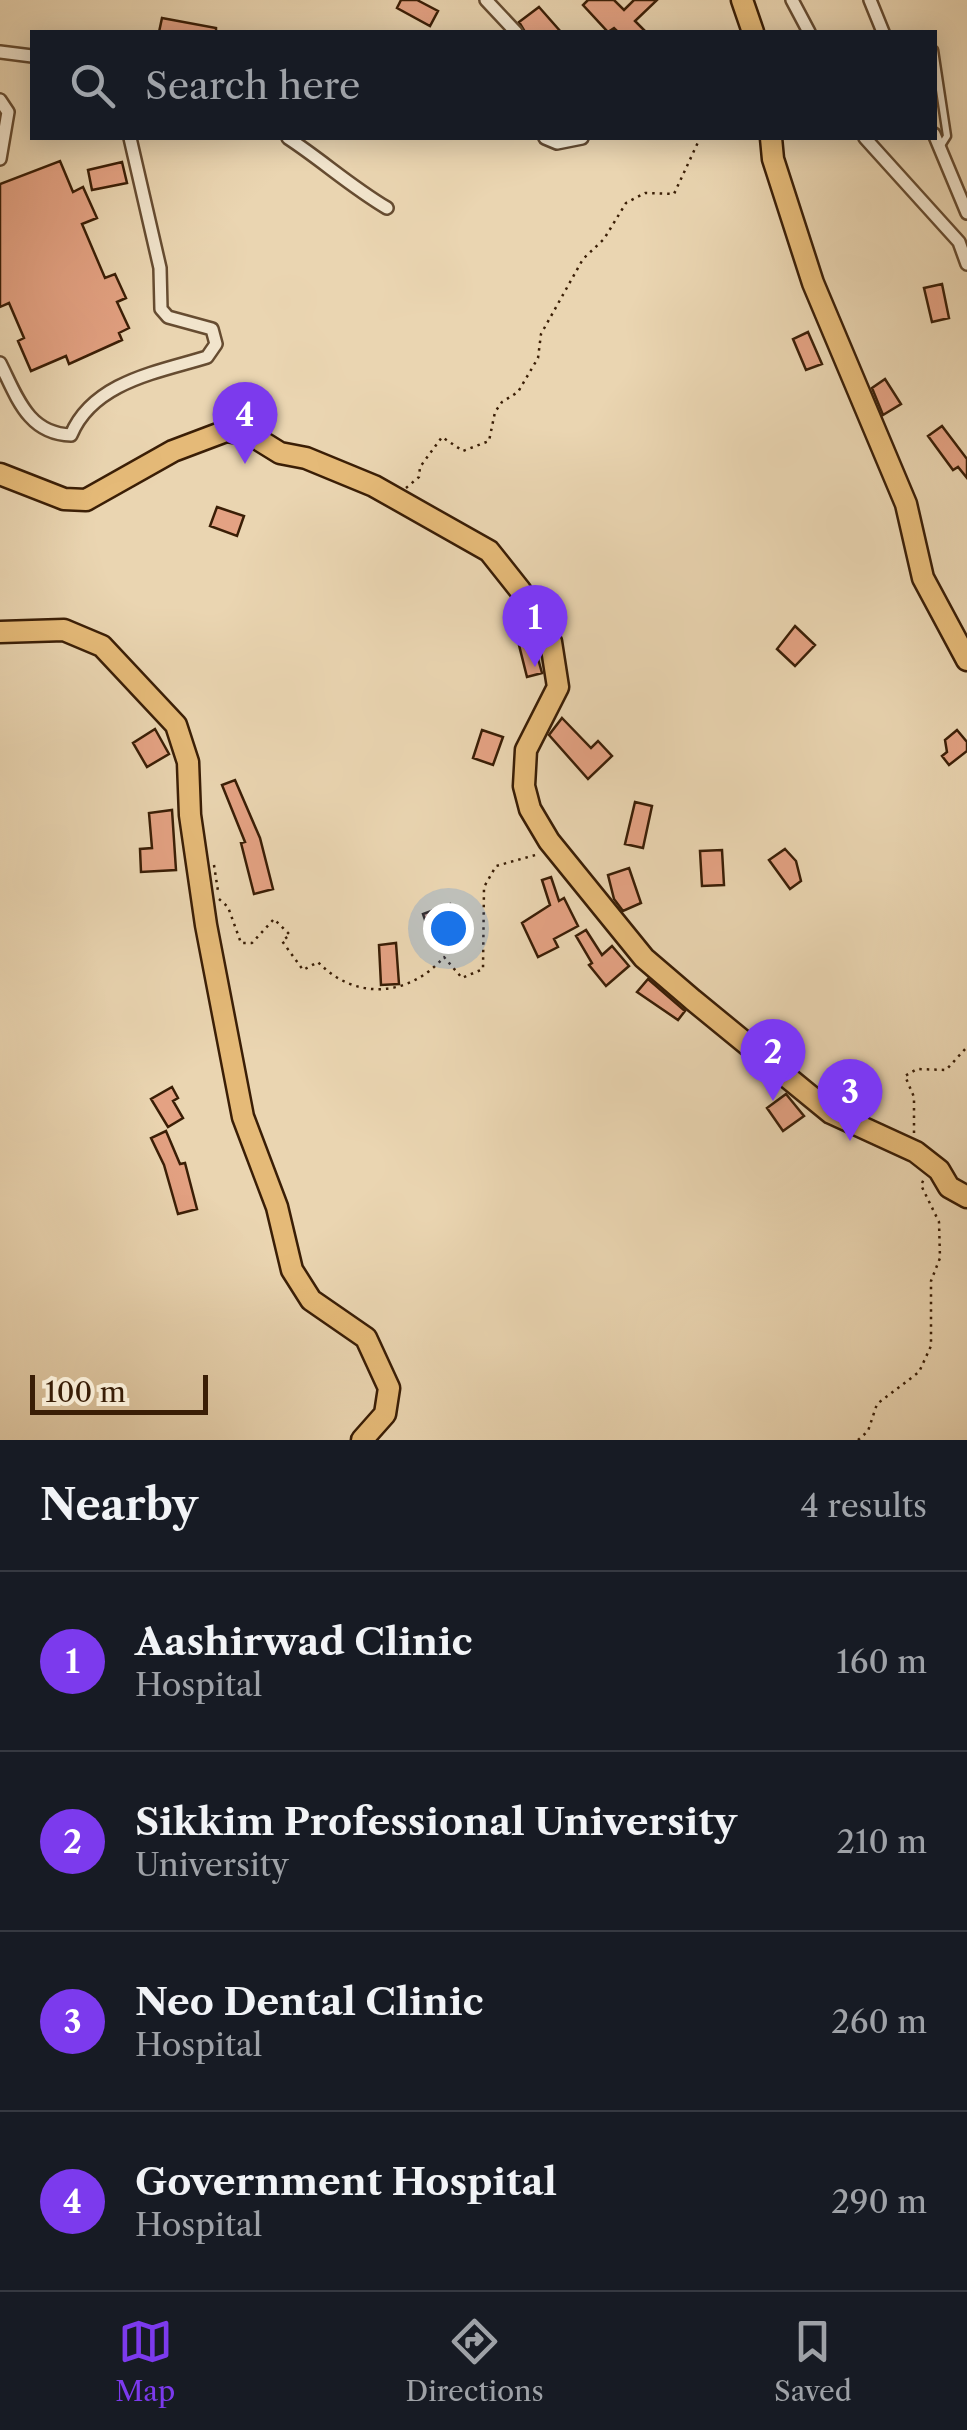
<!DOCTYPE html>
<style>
body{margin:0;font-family:"Libre Caslon Text",serif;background:#242831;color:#f1f3f6}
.scale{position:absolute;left:30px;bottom:25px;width:178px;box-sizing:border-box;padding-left:10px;border:5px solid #3a1e06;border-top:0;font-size:28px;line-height:35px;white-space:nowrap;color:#3a1e06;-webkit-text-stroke:8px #f1e4cc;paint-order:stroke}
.you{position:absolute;left:448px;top:928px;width:35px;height:35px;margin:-25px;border:8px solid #fff;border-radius:50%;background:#1a73e8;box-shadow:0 0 0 15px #1a73e833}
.badge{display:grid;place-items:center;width:65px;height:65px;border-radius:50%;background:#7c3aed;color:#fff;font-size:32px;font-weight:700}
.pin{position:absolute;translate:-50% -82px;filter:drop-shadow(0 2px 5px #0008)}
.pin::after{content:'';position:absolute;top:52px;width:35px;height:30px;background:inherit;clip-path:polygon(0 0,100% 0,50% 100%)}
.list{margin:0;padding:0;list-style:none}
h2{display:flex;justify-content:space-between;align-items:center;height:130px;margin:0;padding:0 40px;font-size:42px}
h2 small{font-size:32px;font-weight:400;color:#9ea1a6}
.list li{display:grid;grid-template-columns:65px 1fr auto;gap:30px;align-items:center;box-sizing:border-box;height:180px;padding:0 40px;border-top:2px solid #363941}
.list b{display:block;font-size:38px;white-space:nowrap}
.list p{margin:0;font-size:32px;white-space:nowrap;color:#9ea1a6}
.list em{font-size:32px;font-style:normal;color:#9ea1a6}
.icon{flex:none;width:55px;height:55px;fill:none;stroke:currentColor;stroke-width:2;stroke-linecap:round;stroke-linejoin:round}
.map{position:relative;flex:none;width:967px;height:1440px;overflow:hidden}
.search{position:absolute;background:#171b24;box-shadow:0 5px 25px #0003;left:30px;right:30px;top:30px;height:110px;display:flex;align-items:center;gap:25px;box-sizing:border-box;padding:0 35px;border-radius:0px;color:#9ea1a6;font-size:38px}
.sheet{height:850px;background:#171b24}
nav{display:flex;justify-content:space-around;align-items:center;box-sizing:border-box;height:140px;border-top:2px solid #363941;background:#171b24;font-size:28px;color:#9ea1a6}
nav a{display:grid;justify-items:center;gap:5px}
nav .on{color:#7c3aed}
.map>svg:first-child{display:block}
.building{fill:#e4a283;stroke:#3a1e06;stroke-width:2.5}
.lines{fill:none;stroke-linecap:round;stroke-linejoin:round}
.lane-casing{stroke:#664c31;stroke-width:11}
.street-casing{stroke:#664c31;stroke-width:16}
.highway-casing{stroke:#3a1e06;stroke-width:25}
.path{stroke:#3a1e06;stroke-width:2.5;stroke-dasharray:2.5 5;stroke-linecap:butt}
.lane{stroke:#f1e4cc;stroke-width:6}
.street{stroke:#f1e4cc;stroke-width:11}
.highway{stroke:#e5ba78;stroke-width:20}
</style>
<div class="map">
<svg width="967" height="1440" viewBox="0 0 967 1440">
<rect width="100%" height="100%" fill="#ead5b1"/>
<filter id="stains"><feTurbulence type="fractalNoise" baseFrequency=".002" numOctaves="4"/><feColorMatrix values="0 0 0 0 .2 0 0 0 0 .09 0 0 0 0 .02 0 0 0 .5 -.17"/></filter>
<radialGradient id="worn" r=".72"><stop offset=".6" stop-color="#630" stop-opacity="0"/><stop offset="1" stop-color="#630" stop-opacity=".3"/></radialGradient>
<path class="building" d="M401,0H417L438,11L430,26L397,8Z
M588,0H614L624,10L634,0H657L635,21L646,32H618L614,28L608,32L583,5Z
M539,7L561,32H525L519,22Z
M162,18L216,28V32H159Z
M60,161L73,192L83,187L97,218L82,224L105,278L115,274L126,298L117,302L129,328L119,333L122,340L69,364L66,356L31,371L18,341L24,338L9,303L0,307V184Z
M122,162L127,183L92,190L88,170Z
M942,284L949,318L932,322L924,288Z
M808,332L822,364L806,370L793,339Z
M885,379L901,404L883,415L872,388Z
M942,426L967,459V478L958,467L953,470L928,436Z
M217,507L244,516L237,536L210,526Z
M795,626L815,645L795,666L777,649Z
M532,637L542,673L527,677L518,641Z
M562,718L591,748L598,741L612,756L588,779L549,735Z
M155,729L169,754L147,767L133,743Z
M482,730L503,737L493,765L473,758Z
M957,730L967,742V751L949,765L942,756L947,752L945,740Z
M235,780L260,838L273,889L254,894L241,843L245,842L222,785Z
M635,802L652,806L643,848L625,844Z
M172,810L176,870L141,872L140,849L152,848L149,813Z
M785,849L796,861L801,881L790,889L769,860Z
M722,850L724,885L702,886L700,851Z
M629,868L641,903L623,911L614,899L608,875Z
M551,877L559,901L564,898L578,926L554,939L558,947L538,957L522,923L550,905L542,880Z
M450,904L461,933L433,943L423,914Z
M586,930L602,955L612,946L629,966L606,986L589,965L592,963L576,936Z
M396,943L399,984L381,985L379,945Z
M648,979L685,1011L678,1020L637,992Z
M172,1087L178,1098L173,1101L183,1118L168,1127L151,1099Z
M786,1094L804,1116L783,1131L767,1108Z
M166,1131L180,1164L185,1163L197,1209L178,1214L164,1165L151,1138Z"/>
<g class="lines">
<defs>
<path id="lane" d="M934,50L947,136L940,147"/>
<path id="street" d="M486,0L516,32
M792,0L809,32
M870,0L883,32
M0,52L32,56
M0,100L8,112L0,159
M934,134L967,213
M288,138C323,161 350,186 387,208
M545,138L557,143L582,138
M865,138L959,242L967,264
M0,363C17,397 28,434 71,435C93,382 158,372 207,357L216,344L212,329L168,317L161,309L160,268L130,138"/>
<path id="highway" d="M742,0L753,32
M771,138L773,159L813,283L906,504L923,578L967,660
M0,474L64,499L86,500L173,451L226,431L251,435L280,453L306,458L374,486L489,551L520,590L551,642L558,687L526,750L524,786L530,809L549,841L644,958L693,1000L831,1113L916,1152L939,1170L949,1187L967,1197
M0,632L64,630L102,646L176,725L188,762L190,815L206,925L243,1117L277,1207L292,1270L311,1300L366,1338L389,1388L385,1414L362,1440"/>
</defs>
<use href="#lane" class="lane-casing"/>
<use href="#street" class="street-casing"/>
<use href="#highway" class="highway-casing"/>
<path class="path" d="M406,488L419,477L420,467L442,437L463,451L489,441L495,412L502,402L518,392L538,358L541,334L583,259L604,239L626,203L645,193L674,194L700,138
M214,865L218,891
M219,899L228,907L241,943H252L274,919L290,935L282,941L303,970L318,962C355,1001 409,997 444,957L462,978L483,969L484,887L496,866L539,854
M914,1133V1097L905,1076L917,1069L946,1070L967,1047
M858,1440L868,1431L877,1404L919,1372L931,1346V1281L940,1258L939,1222L921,1185L924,1179"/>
<use href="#lane" class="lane"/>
<use href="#street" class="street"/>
<use href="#highway" class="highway"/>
</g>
<rect width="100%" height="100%" filter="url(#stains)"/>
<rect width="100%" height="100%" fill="url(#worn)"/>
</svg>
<div class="scale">100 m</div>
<div class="you"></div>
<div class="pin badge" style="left:535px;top:667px">1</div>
<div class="pin badge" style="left:773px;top:1101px">2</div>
<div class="pin badge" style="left:850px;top:1141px">3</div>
<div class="pin badge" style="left:245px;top:464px">4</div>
<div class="search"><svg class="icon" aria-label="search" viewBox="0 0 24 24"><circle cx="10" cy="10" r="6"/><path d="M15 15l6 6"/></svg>Search here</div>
</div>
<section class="sheet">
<h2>Nearby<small>4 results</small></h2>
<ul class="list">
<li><span class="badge">1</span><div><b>Aashirwad Clinic</b><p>Hospital</p></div><em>160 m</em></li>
<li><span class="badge">2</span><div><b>Sikkim Professional University</b><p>University</p></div><em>210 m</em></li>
<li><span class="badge">3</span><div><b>Neo Dental Clinic</b><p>Hospital</p></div><em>260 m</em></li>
<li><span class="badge">4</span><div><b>Government Hospital</b><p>Hospital</p></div><em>290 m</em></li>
</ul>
</section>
<nav>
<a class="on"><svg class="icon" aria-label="map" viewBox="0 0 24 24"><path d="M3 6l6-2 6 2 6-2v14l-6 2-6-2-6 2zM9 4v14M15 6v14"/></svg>Map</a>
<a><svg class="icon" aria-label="directions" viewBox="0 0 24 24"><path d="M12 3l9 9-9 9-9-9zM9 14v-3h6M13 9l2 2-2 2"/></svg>Directions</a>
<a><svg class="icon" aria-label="saved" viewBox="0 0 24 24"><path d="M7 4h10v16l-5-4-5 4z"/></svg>Saved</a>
</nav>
